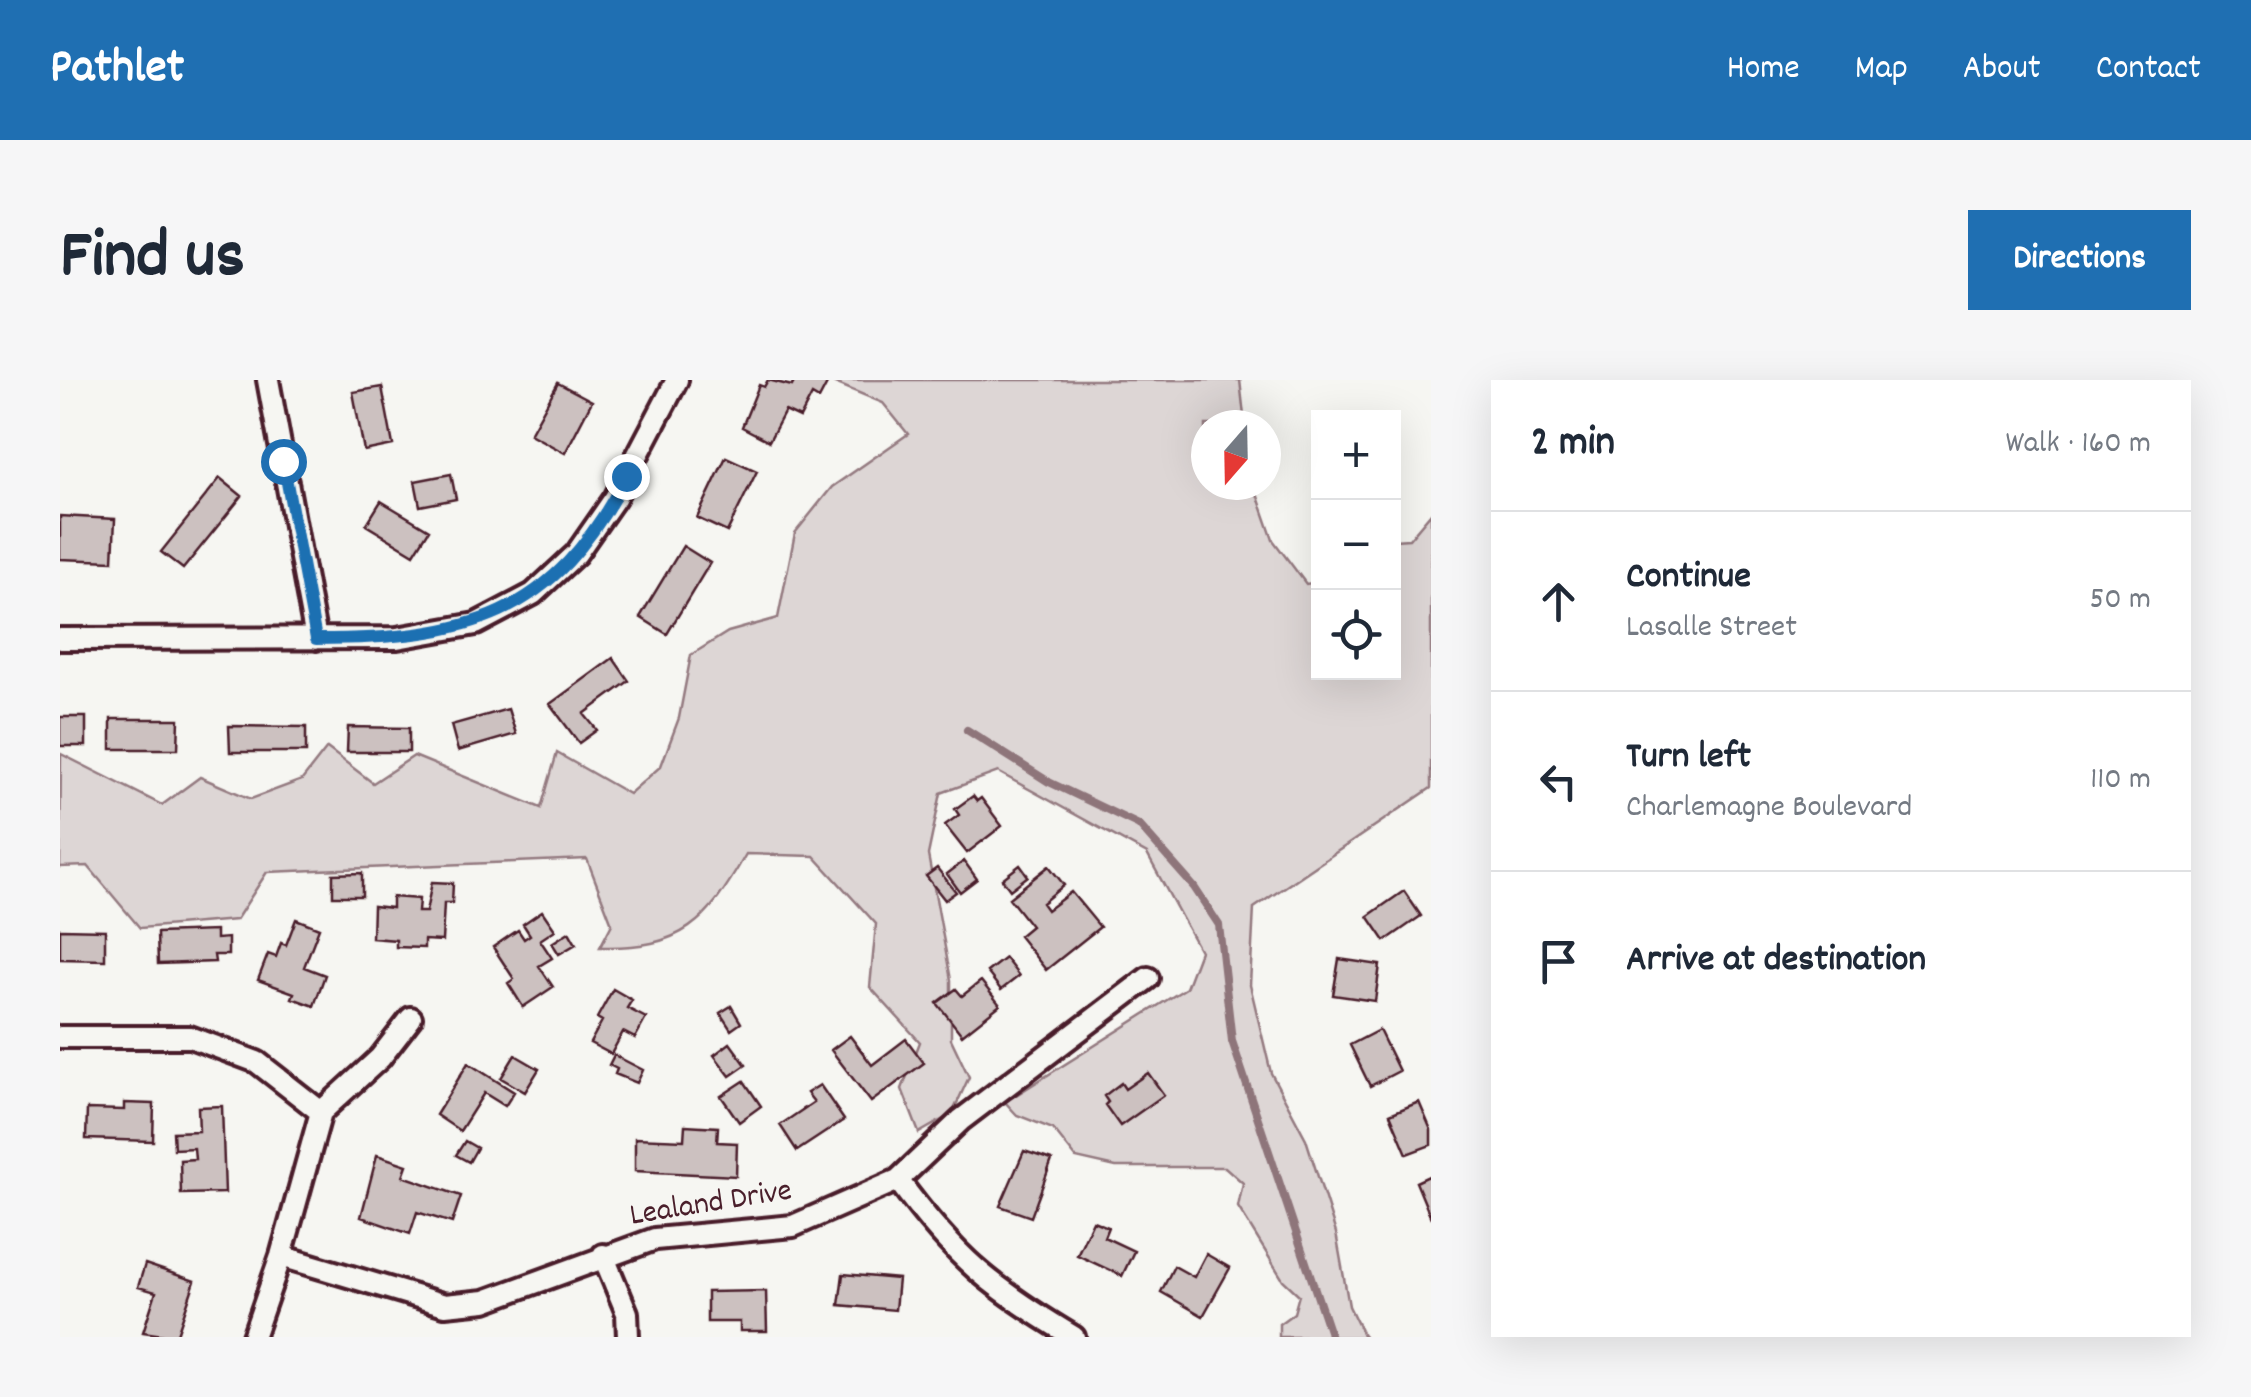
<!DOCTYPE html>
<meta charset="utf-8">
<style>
body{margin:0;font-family:Dekko,sans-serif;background:#f6f6f7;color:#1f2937}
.controls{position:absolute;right:30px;top:30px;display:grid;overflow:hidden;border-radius:0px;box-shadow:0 10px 40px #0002}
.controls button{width:90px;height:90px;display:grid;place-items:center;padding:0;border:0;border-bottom:2px solid #e0e1e3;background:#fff;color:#1f2937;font:50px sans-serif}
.compass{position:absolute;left:1131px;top:30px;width:90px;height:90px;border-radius:50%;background:#fff;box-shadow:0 10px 40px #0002;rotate:200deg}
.stop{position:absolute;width:30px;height:30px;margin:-22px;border:8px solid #1f6fb2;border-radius:50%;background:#fff}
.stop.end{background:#1f6fb2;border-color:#fff;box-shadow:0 2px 10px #0008}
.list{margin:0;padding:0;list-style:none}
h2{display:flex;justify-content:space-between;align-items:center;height:130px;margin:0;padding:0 40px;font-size:42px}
h2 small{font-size:32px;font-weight:400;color:#747a83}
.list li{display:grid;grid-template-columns:65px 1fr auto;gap:30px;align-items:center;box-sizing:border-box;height:180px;padding:0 40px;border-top:2px solid #e0e1e3}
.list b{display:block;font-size:38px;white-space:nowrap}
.list p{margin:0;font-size:32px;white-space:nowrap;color:#747a83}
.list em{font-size:32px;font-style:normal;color:#747a83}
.icon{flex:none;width:55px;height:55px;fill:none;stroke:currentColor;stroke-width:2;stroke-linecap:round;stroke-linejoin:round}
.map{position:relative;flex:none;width:1371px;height:957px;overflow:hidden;border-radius:0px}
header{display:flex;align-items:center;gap:60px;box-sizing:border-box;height:140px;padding:0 50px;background:#1f6fb2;color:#fff}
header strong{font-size:48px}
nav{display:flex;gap:55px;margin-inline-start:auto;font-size:35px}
.intro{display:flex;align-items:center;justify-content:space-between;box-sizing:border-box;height:240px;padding:0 60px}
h1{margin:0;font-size:70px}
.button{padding:25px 45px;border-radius:0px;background:#1f6fb2;color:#fff;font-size:35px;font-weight:700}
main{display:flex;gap:60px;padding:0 60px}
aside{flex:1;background:#fff;border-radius:0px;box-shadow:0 10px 40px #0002}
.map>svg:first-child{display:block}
.green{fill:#ddd6d5;stroke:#947a80;stroke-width:2.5}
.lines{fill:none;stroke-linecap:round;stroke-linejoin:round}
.stream{stroke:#8e747a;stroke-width:8}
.building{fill:#ccc1c0;stroke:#4a1f2b;stroke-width:2.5}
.street-casing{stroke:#4a1f2b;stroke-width:28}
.street{stroke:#f6f6f2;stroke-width:20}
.route{stroke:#1f6fb2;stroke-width:12}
.labels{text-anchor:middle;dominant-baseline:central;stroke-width:8;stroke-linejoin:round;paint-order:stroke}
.street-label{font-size:32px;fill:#4a1f2b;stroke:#f6f6f2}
</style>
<header>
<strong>Pathlet</strong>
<nav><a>Home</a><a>Map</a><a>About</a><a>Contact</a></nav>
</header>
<div class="intro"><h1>Find us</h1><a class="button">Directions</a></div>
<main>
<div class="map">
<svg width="1371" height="957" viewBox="0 0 1371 957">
<rect width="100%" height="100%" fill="#f6f6f2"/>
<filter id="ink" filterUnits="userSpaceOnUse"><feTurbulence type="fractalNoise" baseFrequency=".01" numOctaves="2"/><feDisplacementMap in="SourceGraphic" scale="20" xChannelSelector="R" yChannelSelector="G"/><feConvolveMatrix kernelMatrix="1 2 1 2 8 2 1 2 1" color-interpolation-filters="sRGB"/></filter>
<g filter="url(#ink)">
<path class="green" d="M768,0H1180L1185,45H1146V105H1194L1213,160L1246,204L1258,202V292H1334V160L1349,159L1371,133V408L1194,528L1190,605L1211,693L1246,759L1276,853L1289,926L1304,957H1219V944L1234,933L1239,915L1223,900L1178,827L1183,803L1165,787H1056L1016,778L993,749L957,735L945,722L1126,608L1140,571L1087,474L938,392L881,413L868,475L891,600V659L909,697L892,734L859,753L842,709L860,662L810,607L816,544L754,476L686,474C647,543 622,569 540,567L552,544L527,479L207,492L176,540L80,548L28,486L0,487L1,374L102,425L140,397L191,419L242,400L267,368L313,403L354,376L481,428L497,373L569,414L601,386L619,338L631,275L668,252L718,238L735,153L772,107L848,54L823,23Z"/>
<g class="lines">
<path class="stream" d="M907,350L989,402L1079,445L1134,507L1159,545L1172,661L1271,957"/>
</g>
<path class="building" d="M708,0L732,6L735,0H769L759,19L752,15L740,38L725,31L709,61L682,47L699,5L704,7Z
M498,3L532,21L505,73L470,54Z
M322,7L333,65L304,71L293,12Z
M666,77L697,91L667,152L637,138Z
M391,94L396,119L360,126L355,101Z
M160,98L182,116L123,189L101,172Z
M321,121L369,150L354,174L306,145Z
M0,136L55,139L53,181L0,179Z
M623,166L650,183L607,254L580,237Z
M553,278L569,301L524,334L537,350L519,363L490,324Z
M448,329L456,354L398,371L391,345Z
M0,337H26V366H0Z
M51,339H119L118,369H51Z
M169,346L246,347V372H170Z
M288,347L349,348V372H287Z
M913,416L917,421L921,418L942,446L907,473L885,445L899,435L895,429Z
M904,481L917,499L900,512L887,494Z
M960,485L968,496L950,510L942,499Z
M989,486L1004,505L982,523L987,530L1011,512L1040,547L986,590L959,556L971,546L949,518Z
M877,488L896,512L885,520L866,496Z
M302,493V516H273V494Z
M372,502L393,503L392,523H384L382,561L364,560V568L336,567V560L312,558L313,526L332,528V517L359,519L358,532H366Z
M1344,511L1361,536L1325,561L1308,536Z
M482,531L495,550L480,560L492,578L479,586L493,607L463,627L448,603L454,599L433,567L458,550L464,559L470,555L463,544Z
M236,539L259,548L244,587L265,595L254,626L232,618L234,613L198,600L208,574L216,577L221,563L226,565Z
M0,549L45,550V580L0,579Z
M156,551V559L168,558V575H154L155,582L98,584L97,553Z
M509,552L516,564L499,574L492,563Z
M945,578L959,596L941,610L927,592Z
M1279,579L1320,585L1315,621L1273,615Z
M921,601L940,625L902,655L877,623L896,609L902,616Z
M553,609L572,620L567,628L586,638L575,658L563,652L551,674L530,663L542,641L537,638Z
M671,626L681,643L671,650L660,633Z
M1319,650L1339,691L1310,706L1290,665Z
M790,656L812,685L846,659L864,683L811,722L771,670Z
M670,663L686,685L670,696L654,675Z
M455,675L479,689L465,712L441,698Z
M554,675L583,690L577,703L555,694L557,689L549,685Z
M408,683L454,712L445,726L424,713L400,751L376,735Z
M1088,693L1104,715L1060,746L1045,725L1048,722L1044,716L1061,703L1065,709Z
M684,701L701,726L679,742L661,716Z
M760,705L784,740L737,771L720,745L754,722L747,713Z
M1359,722L1371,750V765L1347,774L1330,734Z
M64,723L94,724L93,761L26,759L27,729L64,730Z
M162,726L165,813L121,814L120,780L135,779L134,768L114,769L113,752L139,751L138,727Z
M625,745L658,747L657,762L677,763L676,796L575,791V758L624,760Z
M405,761L417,768L409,782L396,775Z
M964,771L992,780L971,837L940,826Z
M317,775L347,785L343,796L401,816L392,843L357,832L350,854L301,837Z
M1371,795V838L1356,802Z
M1033,841L1048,847L1044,857L1074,871L1062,896L1017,875Z
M1146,874L1170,888L1143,936L1101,912L1114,886L1134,897Z
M85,884L135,901L116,957L83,952L96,912L78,907Z
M783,894L838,899L835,930L779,925Z
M706,911L707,951H680V942H647V912Z"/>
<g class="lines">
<defs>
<path id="street" d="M208,0L256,259
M0,259L337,258L416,244L473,214L516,174L555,118L617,0
M0,657H130L197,682L261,732
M261,732L320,678L351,638
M838,800C895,878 932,908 1014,957
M543,875L567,933L568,957
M221,876L385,925L425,921L595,859L733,846L838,800L901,740L1088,598
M193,957L221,876L261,732"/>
</defs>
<use href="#street" class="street-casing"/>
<use href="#street" class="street"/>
</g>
</g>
<g class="lines" filter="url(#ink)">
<path class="route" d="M223,81L256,259C407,259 493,239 566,96"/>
</g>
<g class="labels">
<g class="street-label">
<text transform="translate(651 825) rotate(-9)">Lealand Drive</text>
</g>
</g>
</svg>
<div class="controls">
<button>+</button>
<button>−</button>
<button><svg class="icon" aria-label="locate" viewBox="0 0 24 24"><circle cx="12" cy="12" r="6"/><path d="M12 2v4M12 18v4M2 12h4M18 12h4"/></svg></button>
</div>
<svg class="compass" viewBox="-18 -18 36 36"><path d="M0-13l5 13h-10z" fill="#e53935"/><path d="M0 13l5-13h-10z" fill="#747a83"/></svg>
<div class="stop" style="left:223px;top:81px"></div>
<div class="stop end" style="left:566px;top:96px"></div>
</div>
<aside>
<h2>2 min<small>Walk · 160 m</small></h2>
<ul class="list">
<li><svg class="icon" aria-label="ahead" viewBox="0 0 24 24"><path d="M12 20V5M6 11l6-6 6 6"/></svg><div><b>Continue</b><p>Lasalle Street</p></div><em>50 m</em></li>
<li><svg class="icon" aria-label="left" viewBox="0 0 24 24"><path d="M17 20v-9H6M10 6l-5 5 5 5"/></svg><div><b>Turn left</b><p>Charlemagne Boulevard</p></div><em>110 m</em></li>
<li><svg class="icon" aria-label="arrive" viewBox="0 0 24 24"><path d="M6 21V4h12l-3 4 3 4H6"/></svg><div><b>Arrive at destination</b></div></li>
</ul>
</aside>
</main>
